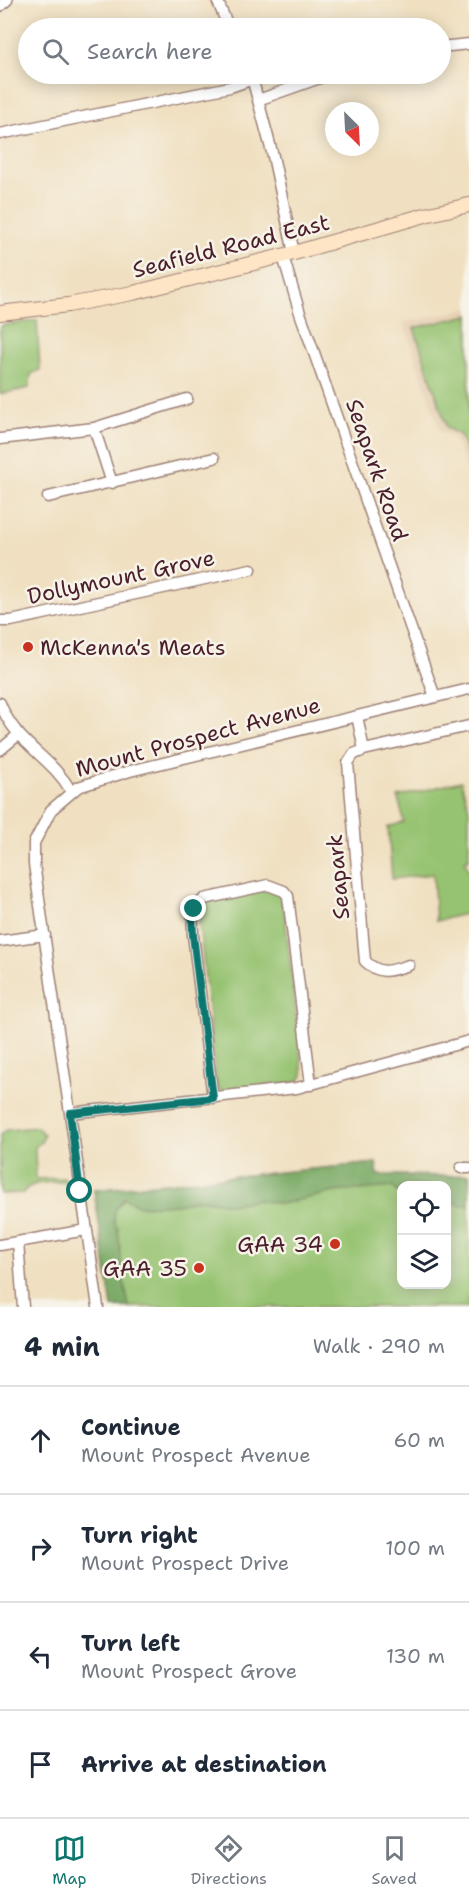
<!DOCTYPE html>
<meta charset="utf-8">
<style>
body{margin:0;font-family:"Shantell Sans",sans-serif;background:#f6f6f7;color:#1f2937}
.controls{position:absolute;right:18px;bottom:18px;display:grid;overflow:hidden;border-radius:12px;box-shadow:0 3px 15px #0003}
.controls button{width:54px;height:54px;display:grid;place-items:center;padding:0;border:0;border-bottom:2px solid #e0e1e3;background:#fff;color:#1f2937;font:30px sans-serif}
.compass{position:absolute;left:325px;top:102px;width:54px;height:54px;border-radius:50%;background:#fff;box-shadow:0 3px 15px #0003;rotate:156deg}
.stop{position:absolute;width:18px;height:18px;margin:-14px;border:4px solid #0f766e;border-radius:50%;background:#fff}
.stop.end{background:#0f766e;border-color:#fff;box-shadow:0 2px 6px #0008}
.list{margin:0;padding:0;list-style:none}
h2{display:flex;justify-content:space-between;align-items:center;height:78px;margin:0;padding:0 24px;font-size:26px}
h2 small{font-size:20px;font-weight:400;color:#747a83}
.list li{display:grid;grid-template-columns:39px 1fr auto;gap:18px;align-items:center;box-sizing:border-box;height:108px;padding:0 24px;border-top:2px solid #e0e1e3}
.list b{display:block;font-size:22px;white-space:nowrap}
.list p{margin:0;font-size:20px;white-space:nowrap;color:#747a83}
.list em{font-size:20px;font-style:normal;color:#747a83}
.icon{flex:none;width:33px;height:33px;fill:none;stroke:currentColor;stroke-width:2;stroke-linecap:round;stroke-linejoin:round}
.map{position:relative;flex:none;width:469px;height:1307px;overflow:hidden}
.search{position:absolute;background:#fff;box-shadow:0 3px 15px #0003;left:18px;right:18px;top:18px;height:66px;display:flex;align-items:center;gap:15px;box-sizing:border-box;padding:0 21px;border-radius:33px;color:#747a83;font-size:22px}
.sheet{height:510px;background:#fff}
nav{display:flex;justify-content:space-around;align-items:center;box-sizing:border-box;height:84px;border-top:2px solid #e0e1e3;background:#fff;font-size:16px;color:#747a83}
nav a{display:grid;justify-items:center;gap:3px}
nav .on{color:#0f766e}
.map>svg:first-child{display:block}
.built{fill:#e6d0b4}
.green{fill:#96c371;stroke:#70714e;stroke-width:1.5;fill-rule:evenodd}
.forest{fill:#78a963;stroke:#616447;stroke-width:1.5}
.lines{fill:none;stroke-linecap:round;stroke-linejoin:round}
.street-casing{stroke:#9d8076;stroke-width:13}
.secondary-casing{stroke:#9d8076;stroke-width:16}
.street{stroke:#fff;stroke-width:10}
.secondary{stroke:#fde5c5;stroke-width:14}
.route{stroke:#0f766e;stroke-width:8}
.poi-dot{fill:#c8321e;stroke:#f7f3e8;stroke-width:2}
.labels{text-anchor:middle;dominant-baseline:central;stroke-width:5;stroke-linejoin:round;paint-order:stroke}
.street-label{font-size:22px;fill:#4a1f2b;stroke:#f7f3e8}
.poi-label{font-size:22px;fill:#4a1f2b;stroke:#f7f3e8;text-anchor:end}
</style>
<div class="map">
<svg width="469" height="1307" viewBox="0 0 469 1307">
<rect width="100%" height="100%" fill="#f7f3e8"/>
<filter id="ink" filterUnits="userSpaceOnUse"><feTurbulence type="fractalNoise" baseFrequency=".0167" numOctaves="2"/><feDisplacementMap in="SourceGraphic" scale="12" xChannelSelector="R" yChannelSelector="G"/><feConvolveMatrix kernelMatrix="1 2 1 2 8 2 1 2 1" color-interpolation-filters="sRGB"/></filter>
<filter id="wash" filterUnits="userSpaceOnUse"><feTurbulence type="fractalNoise" baseFrequency=".008" numOctaves="4" result="noise"/><feDisplacementMap in="SourceGraphic" scale="24" xChannelSelector="R" yChannelSelector="G"/><feGaussianBlur stdDeviation="1.35" result="paint"/><feColorMatrix in="noise" values="0 0 0 0 0 0 0 0 0 0 0 0 0 0 0 0 0 1.4 0 .05"/><feComposite in="paint" operator="in"/></filter>
<g filter="url(#wash)">
<rect width="100%" height="100%" fill="#f0e0c1"/>
<path class="built" d="M469,308V477L454,438L440,431L404,323Z"/>
<path class="green" d="M469,315V458L460,435L447,428L414,328Z
M37,320L40,370L31,374L29,388L0,394V326Z
M461,781L469,809V859L465,861L469,872V913L436,921L433,874L392,879L388,827L404,822L398,797Z
M268,888L279,890L283,898L303,1076L300,1080L293,1083L222,1091L217,1086L216,1082L198,912L205,903Z
M37,1127L44,1135L42,1141L35,1147L36,1179L65,1178V1182C51,1183 31,1180 23,1193L0,1194V1134L7,1130Z
M376,1163L378,1175L451,1176L469,1174V1307H112L94,1190ZM402,1186H446V1284H402Z"/>
<path class="forest" d="M376,1163L378,1175L451,1176L469,1174V1205H462L447,1201L446,1186H402L401,1192H397L393,1187L334,1192L281,1204L258,1200L231,1204L199,1199L177,1204L140,1206L124,1198L115,1210L114,1221L118,1230L123,1277L129,1307H112L94,1190Z"/>
</g>
<g filter="url(#ink)">
<g class="lines">
<defs>
<path id="street" d="M217,0L229,28
M0,6L7,0
M440,47L469,44
M251,74L273,156L294,253
M258,100L331,74
M0,134L230,87L253,79
M283,256L299,310L435,697
M94,428L112,483
M0,439L94,428L187,399
M48,497L214,458
M0,621H11L251,569
M0,703C16,745 50,755 71,791
M357,716L364,750
M0,750L18,735
M0,941L45,935
M409,965C390,971 381,976 365,961L348,763L354,754L364,750L469,726
M213,1098L193,935C193,918 189,910 204,899L268,885L284,891L288,896L311,1085
M70,1113L297,1088L469,1041
M461,1168H469
M18,1242L23,1307
M0,1245L86,1230
M98,1307L34,864V843L51,810L78,787L130,771L469,689"/>
<path id="secondary" d="M0,313L68,305L133,293L294,253L425,215L469,205"/>
</defs>
<use href="#street" class="street-casing"/>
<use href="#secondary" class="secondary-casing"/>
<use href="#street" class="street"/>
<use href="#secondary" class="secondary"/>
</g>
</g>
<g class="lines" filter="url(#ink)">
<path class="route" d="M80,1191L70,1113L213,1098L193,935L192,914L194,909"/>
</g>
<g class="poi-dot">
<circle cx="28" cy="647" r="6"/>
<circle cx="335" cy="1244" r="6"/>
<circle cx="199" cy="1268" r="6"/>
</g>
<g class="labels">
<g class="street-label">
<text transform="translate(231 246) rotate(-14)">Seafield Road East</text>
<text transform="translate(377 470) rotate(71)">Seapark Road</text>
<text transform="translate(121 577) rotate(-12)">Dollymount Grove</text>
<text transform="translate(198 737) rotate(-15)">Mount Prospect Avenue</text>
<text transform="translate(338 877) rotate(-95)">Seapark</text>
</g>
<g class="poi-label">
<text x="40" y="647" text-anchor="start">McKenna's Meats</text>
<text x="323" y="1244">GAA 34</text>
<text x="187" y="1268">GAA 35</text>
</g>
</g>
</svg>
<div class="controls">
<button><svg class="icon" aria-label="locate" viewBox="0 0 24 24"><circle cx="12" cy="12" r="6"/><path d="M12 2v4M12 18v4M2 12h4M18 12h4"/></svg></button>
<button><svg class="icon" aria-label="layers" viewBox="0 0 24 24"><path d="M12 4l9 5-9 5-9-5zM3 14l9 5 9-5"/></svg></button>
</div>
<svg class="compass" viewBox="-18 -18 36 36"><path d="M0-13l5 13h-10z" fill="#e53935"/><path d="M0 13l5-13h-10z" fill="#747a83"/></svg>
<div class="stop" style="left:80px;top:1191px"></div>
<div class="stop end" style="left:194px;top:909px"></div>
<div class="search"><svg class="icon" aria-label="search" viewBox="0 0 24 24"><circle cx="10" cy="10" r="6"/><path d="M15 15l6 6"/></svg>Search here</div>
</div>
<section class="sheet">
<h2>4 min<small>Walk · 290 m</small></h2>
<ul class="list">
<li><svg class="icon" aria-label="ahead" viewBox="0 0 24 24"><path d="M12 20V5M6 11l6-6 6 6"/></svg><div><b>Continue</b><p>Mount Prospect Avenue</p></div><em>60 m</em></li>
<li><svg class="icon" aria-label="right" viewBox="0 0 24 24"><path d="M7 20v-9h11M14 6l5 5-5 5"/></svg><div><b>Turn right</b><p>Mount Prospect Drive</p></div><em>100 m</em></li>
<li><svg class="icon" aria-label="left" viewBox="0 0 24 24"><path d="M17 20v-9H6M10 6l-5 5 5 5"/></svg><div><b>Turn left</b><p>Mount Prospect Grove</p></div><em>130 m</em></li>
<li><svg class="icon" aria-label="arrive" viewBox="0 0 24 24"><path d="M6 21V4h12l-3 4 3 4H6"/></svg><div><b>Arrive at destination</b></div></li>
</ul>
</section>
<nav>
<a class="on"><svg class="icon" aria-label="map" viewBox="0 0 24 24"><path d="M3 6l6-2 6 2 6-2v14l-6 2-6-2-6 2zM9 4v14M15 6v14"/></svg>Map</a>
<a><svg class="icon" aria-label="directions" viewBox="0 0 24 24"><path d="M12 3l9 9-9 9-9-9zM9 14v-3h6M13 9l2 2-2 2"/></svg>Directions</a>
<a><svg class="icon" aria-label="saved" viewBox="0 0 24 24"><path d="M7 4h10v16l-5-4-5 4z"/></svg>Saved</a>
</nav>
